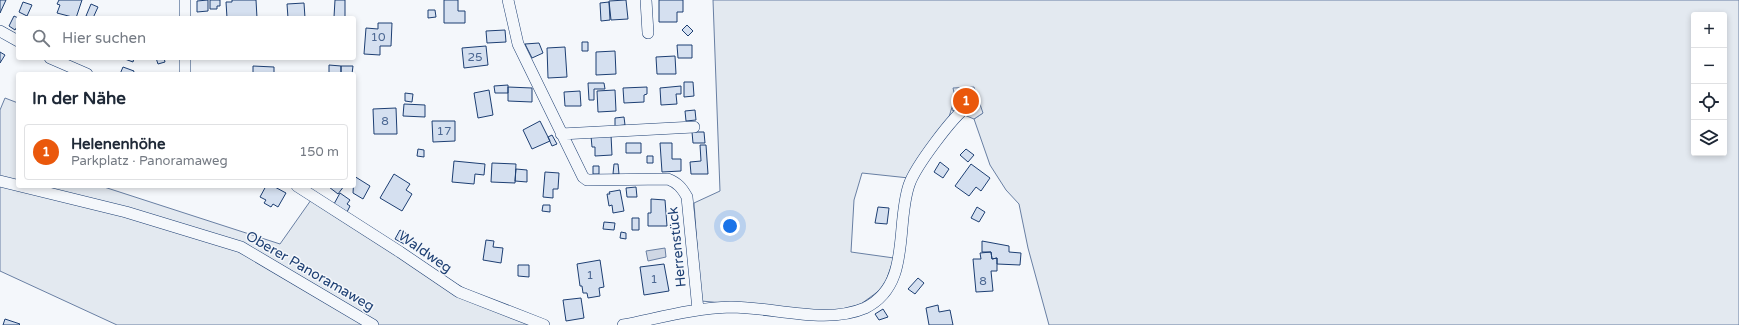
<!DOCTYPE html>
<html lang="de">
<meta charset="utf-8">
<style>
body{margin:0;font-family:"Varela Round",sans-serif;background:#f2f2f3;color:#1f2937}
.controls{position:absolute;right:12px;top:12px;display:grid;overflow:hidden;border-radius:4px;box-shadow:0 2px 6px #0003}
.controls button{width:36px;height:36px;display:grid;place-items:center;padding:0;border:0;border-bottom:1px solid #e0e1e3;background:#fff;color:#1f2937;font:20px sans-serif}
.you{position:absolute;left:730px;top:226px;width:14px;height:14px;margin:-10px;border:3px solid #fff;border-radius:50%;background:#1a73e8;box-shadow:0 0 0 6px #1a73e833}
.badge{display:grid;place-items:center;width:26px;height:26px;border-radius:50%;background:#ea580c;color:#fff;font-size:13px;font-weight:700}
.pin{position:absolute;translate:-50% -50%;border:2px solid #fff;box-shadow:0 1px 4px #0006}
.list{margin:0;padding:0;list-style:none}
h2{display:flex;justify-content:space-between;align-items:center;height:52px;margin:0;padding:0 16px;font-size:17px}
h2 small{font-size:13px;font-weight:400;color:#747a83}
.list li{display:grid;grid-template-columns:26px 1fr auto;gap:12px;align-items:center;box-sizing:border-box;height:56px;margin:0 8px 8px;padding:0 8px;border:1px solid #e0e1e3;border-radius:4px}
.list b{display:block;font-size:15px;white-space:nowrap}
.list p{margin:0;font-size:13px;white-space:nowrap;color:#747a83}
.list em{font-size:13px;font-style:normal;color:#747a83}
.icon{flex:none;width:22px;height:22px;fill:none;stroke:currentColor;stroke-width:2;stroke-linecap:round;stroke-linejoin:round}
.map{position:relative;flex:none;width:1739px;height:325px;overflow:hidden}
.search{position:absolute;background:#fff;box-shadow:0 2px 6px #0003;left:16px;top:16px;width:340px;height:44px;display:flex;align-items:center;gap:10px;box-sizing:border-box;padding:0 14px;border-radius:4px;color:#747a83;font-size:15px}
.panel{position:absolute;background:#fff;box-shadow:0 2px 6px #0003;left:16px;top:72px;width:340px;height:116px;border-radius:4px}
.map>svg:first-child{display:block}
.green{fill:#e3e9f0;stroke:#687fa3;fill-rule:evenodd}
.parking{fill:#e3e8f0;stroke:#687fa3}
.water{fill:#cfd7e4;stroke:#687fa3}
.building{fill:#d5e0f0;stroke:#1d3f73}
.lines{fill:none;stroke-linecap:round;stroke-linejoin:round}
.street-casing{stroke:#1d3f73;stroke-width:12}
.street{stroke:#f4f7fb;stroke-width:11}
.labels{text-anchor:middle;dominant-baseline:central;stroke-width:3;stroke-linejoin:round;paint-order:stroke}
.number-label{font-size:12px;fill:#4b6792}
.street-label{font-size:14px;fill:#1d3f73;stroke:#f4f7fb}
</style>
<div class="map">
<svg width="1739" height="325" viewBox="0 0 1739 325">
<rect width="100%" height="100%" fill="#f4f7fb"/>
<path class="green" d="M713,0H1739V325H1049L1028,248L1019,204L1006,190L990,165L974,119L983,113L955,97L949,117L909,178L862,173L854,200L851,252L894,258L886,281L880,290L861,304L845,310L813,311L701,301L694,203L720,191ZM1694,15H1724V153H1694Z
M5,98L18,103V186H101L280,244L311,200L385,247L535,325H117L0,271V110Z"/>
<path class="parking" d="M974,87L983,113L974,119L952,110L955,97L953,88Z"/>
<path class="water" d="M665,248L666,257L648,261L646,251Z"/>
<path class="building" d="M0,0H6L0,13Z
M59,0H82L76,18L57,13L60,5L57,4Z
M208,0V11L197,12V1Z
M210,0H220V6H217V9H210Z
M232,0H256L257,18H227L226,2H232Z
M335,0H345V17H334Z
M444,0H458V11H465V23H444Z
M626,0L628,19L611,20L609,1Z
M659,0H683V12H677V22H659Z
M23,2L32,5L27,16L19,12Z
M609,2L610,20L601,21L600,3Z
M304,3L305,18H288L287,4Z
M91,4L98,7L93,18L86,16Z
M428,10H435L436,17L428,18Z
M14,16L18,18V25L15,30L9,26Z
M378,23H392L391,46H380V55L364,54L366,28L378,29Z
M687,25L693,31L688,36L682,30Z
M505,30L506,42L487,43L486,31Z
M582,42H588V51H582Z
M539,43L543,53L532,58L525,44Z
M677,45H692V58H678Z
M486,46L488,65L464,68L462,48Z
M565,47L567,77L548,78L547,48Z
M615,51L616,74L596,75V52Z
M0,52L5,55L0,63Z
M675,56L676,74H657L656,57Z
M122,58H134L133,62Z
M152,58H164L165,62L158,64L156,58L152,59Z
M329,65L341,66V74H329Z
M253,66L274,67V74H253Z
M341,66H353L352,74H341Z
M123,67L134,71L133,74H120Z
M684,82H693L694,96L684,97Z
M588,83H604L605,89H594V100H589Z
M508,85V93H495L494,86Z
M681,86V94H676L677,104L661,105L660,88Z
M508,87L532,88V102L508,101Z
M647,87V94L644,95V102L624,103L623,88Z
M489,90L493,115L478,118L474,93Z
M615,90L616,111L598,112L597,91Z
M580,91L581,106H565L564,92Z
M405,93L413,94L412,102L405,101Z
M404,104L425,105V117L403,116Z
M396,108L397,134H374L373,109Z
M695,110L696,120L686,121L685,111Z
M624,117L625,125L615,126V118Z
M432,121H455V141L433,142Z
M540,121L550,141L532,149L523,130Z
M692,132H704L705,143H693Z
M552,135L557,144L552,146L548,137Z
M611,135L612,155L595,156V147H592L591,136Z
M626,143H641V153H626Z
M660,143H672V159H681V171L662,172Z
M700,145H706L708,174H691L690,162L701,161Z
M418,149L424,150V157L417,156Z
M966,149L974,155L968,162L960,155Z
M647,156H653V163H647Z
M454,161L485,164L484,175L475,174L474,184L452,182Z
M940,162L949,169L943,178L934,172Z
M492,163L516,164L515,183L491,182Z
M614,164H618L619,174H613Z
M971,164L990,178L981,191L976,187L969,196L955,186Z
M593,166H599V174H593Z
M516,169L527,170V182L515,181Z
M545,172L559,173L558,189H553V198L543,197Z
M394,174L410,184L406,190L412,194L402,211L380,198Z
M354,176L370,186L363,199L353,193Z
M266,186H273L286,193L278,207L273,204L271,207L264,203L266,200L260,197Z
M330,186H344L338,194L329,187Z
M636,187L637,197H627L626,188Z
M620,190L624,211L613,213L612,205L609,206L607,194H610L609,192Z
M340,193L350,200L347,204L350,206L347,212L334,204Z
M651,199L665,200L667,226H648V213H651Z
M543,205H550V212L542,211Z
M878,207L889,208L887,224L875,223Z
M977,207L985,212L979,222L971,218Z
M632,218H639V230H632Z
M604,222L615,223L614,230L603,229Z
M400,230L409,235L404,244L395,239Z
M621,232L626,233V239L620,238Z
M486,240L494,241L493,247L503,248L501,263L483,260Z
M982,241L1009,246V252L1021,253L1020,265L997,264V258L992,259L991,252H982Z
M991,252L992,259L997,258V271H991L993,291L976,292L973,259H981L980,253Z
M600,260L604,287L599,288L600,296L588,298L587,293H583L582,286H580L577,264Z
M664,264L669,291L644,295L640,267Z
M518,265H529V277L518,276Z
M918,278L924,283L915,294L908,289Z
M581,298L584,318L566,321L563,300Z
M938,305L939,312L950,310L953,325H929L926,308Z
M883,309L888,317L879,320L875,314Z
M5,319L20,324L19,325H3Z"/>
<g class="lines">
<defs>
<path id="street" d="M185,0V18
M508,0L518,44L583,177L587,180L668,179C678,183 682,188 687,197L698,310
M646,0L648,33
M0,31L18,41
M50,58L87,74
M185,58V74
M561,134L694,127
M0,181L126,212L241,247L373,325
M297,186L400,252L459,292L544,325
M623,325C659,318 694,308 731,307C773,307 826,325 865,308C912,285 895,226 909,185C915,167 953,116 968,106"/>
</defs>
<use href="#street" class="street-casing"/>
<use href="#street" class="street"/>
</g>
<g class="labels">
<g class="number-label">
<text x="378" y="37">10</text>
<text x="475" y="57">25</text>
<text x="385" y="121">8</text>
<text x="444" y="131">17</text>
<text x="590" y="275">1</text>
<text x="654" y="279">1</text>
<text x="983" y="281">8</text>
</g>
<g class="street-label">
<text transform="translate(677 247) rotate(-96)">Herrenstück</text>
<text transform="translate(425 252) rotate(35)">Waldweg</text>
<text transform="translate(310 271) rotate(30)">Oberer Panoramaweg</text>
</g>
</g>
</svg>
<div class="controls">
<button>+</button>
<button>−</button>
<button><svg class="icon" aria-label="locate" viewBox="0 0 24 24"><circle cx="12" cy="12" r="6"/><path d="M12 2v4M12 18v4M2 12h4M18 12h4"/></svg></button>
<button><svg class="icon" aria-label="layers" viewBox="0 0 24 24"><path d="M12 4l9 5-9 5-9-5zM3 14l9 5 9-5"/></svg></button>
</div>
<div class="you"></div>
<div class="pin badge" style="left:966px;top:101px">1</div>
<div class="search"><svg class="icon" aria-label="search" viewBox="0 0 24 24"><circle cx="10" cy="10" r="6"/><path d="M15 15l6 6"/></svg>Hier suchen</div>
<section class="panel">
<h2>In der Nähe<small></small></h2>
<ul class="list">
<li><span class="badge">1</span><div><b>Helenenhöhe</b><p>Parkplatz · Panoramaweg</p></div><em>150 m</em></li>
</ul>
</section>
</div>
